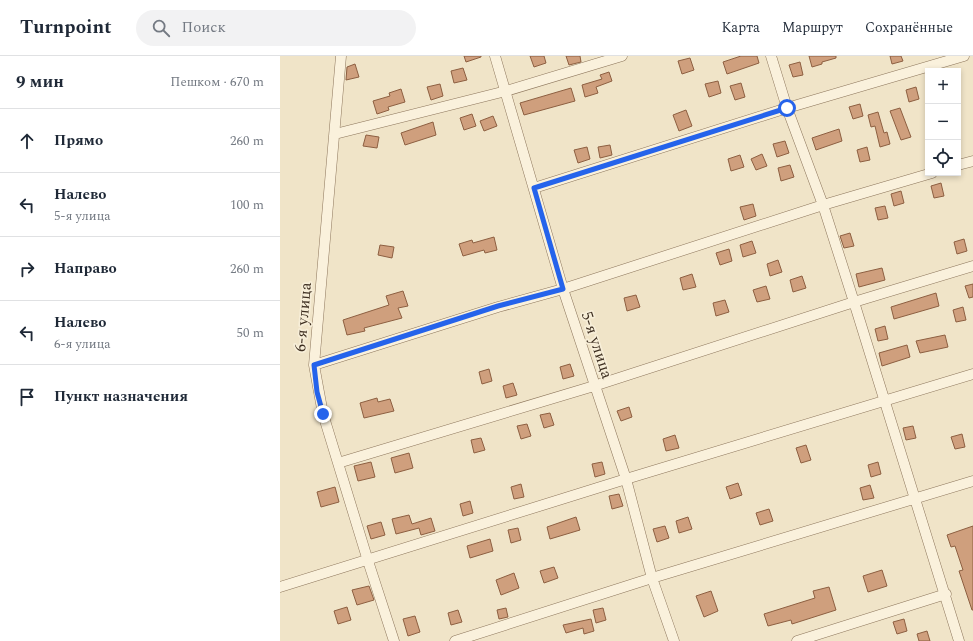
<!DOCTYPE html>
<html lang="ru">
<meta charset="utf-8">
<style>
body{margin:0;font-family:Spectral,serif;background:#f2f2f3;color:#1f2937}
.controls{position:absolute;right:12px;top:12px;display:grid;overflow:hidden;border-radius:0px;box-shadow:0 2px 6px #0003}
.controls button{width:36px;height:36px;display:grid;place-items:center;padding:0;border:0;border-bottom:1px solid #e0e1e3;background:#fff;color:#1f2937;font:20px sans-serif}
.stop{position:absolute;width:12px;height:12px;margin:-9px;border:3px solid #2563eb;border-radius:50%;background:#fff}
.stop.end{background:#2563eb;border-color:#fff;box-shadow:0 1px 4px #0008}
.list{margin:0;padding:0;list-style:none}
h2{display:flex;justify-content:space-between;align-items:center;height:52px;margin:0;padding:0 16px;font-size:17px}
h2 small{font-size:13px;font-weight:400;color:#747a83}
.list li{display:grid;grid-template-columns:26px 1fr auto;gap:12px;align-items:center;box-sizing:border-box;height:64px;padding:0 16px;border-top:1px solid #e0e1e3}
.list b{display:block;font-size:15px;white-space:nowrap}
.list p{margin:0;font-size:13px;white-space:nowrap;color:#747a83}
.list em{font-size:13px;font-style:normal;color:#747a83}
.icon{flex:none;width:22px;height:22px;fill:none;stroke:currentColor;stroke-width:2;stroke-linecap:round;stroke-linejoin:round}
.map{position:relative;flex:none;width:693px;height:585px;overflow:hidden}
header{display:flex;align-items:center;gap:24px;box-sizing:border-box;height:56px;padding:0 20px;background:#fff;border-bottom:1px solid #e0e1e3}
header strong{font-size:19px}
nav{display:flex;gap:22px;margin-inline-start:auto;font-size:14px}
.search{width:280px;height:36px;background:#f2f2f3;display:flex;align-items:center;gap:10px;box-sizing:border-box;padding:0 14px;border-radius:22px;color:#747a83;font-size:15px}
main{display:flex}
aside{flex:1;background:#fff}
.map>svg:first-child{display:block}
.building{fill:#cf9f7d;stroke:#8d5f41}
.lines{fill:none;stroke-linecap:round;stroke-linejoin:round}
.minor-casing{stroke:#8d765c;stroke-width:11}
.minor{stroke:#faf1dc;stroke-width:10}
.route{stroke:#2563eb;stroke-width:5}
.labels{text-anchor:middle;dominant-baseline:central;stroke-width:3.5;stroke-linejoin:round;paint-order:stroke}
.street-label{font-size:16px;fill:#3d2e20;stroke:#f7eed8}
</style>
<header>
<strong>Turnpoint</strong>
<div class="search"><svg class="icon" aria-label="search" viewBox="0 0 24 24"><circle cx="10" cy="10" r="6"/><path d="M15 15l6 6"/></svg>Поиск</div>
<nav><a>Карта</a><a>Маршрут</a><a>Сохранённые</a></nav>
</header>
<main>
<aside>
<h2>9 мин<small>Пешком · 670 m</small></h2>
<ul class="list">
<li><svg class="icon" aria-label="ahead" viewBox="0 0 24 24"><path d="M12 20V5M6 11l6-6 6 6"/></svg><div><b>Прямо</b></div><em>260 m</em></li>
<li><svg class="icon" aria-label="left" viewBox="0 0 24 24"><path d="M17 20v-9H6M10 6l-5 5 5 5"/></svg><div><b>Налево</b><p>5-я улица</p></div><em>100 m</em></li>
<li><svg class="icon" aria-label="right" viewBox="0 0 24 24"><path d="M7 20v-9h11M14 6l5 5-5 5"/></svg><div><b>Направо</b></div><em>260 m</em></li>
<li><svg class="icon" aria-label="left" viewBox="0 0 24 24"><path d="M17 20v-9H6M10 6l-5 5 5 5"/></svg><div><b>Налево</b><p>6-я улица</p></div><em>50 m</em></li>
<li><svg class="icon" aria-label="arrive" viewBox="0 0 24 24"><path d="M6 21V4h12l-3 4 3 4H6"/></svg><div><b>Пункт назначения</b></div></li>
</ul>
</aside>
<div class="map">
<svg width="693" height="585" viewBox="0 0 693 585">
<rect width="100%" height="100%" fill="#f0e4c8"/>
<path class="building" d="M184,0H201V1L186,6Z
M250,0H264L266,7L254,11Z
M286,0H300L301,6L289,9Z
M461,0H477L479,7L447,18L443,6Z
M529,0H556V2L542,6V8L532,11Z
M610,0H621L623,5L612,8Z
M410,2L414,14L402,18L398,5Z
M520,6L523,19L513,21L509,9Z
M75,8L79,21L66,24L67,11Z
M183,12L187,24L174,27L171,15Z
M329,16L332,25L316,31L318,37L305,41L302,29L322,23L320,19Z
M438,25L441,37L429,41L425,28Z
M461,27L465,41L455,44L450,30Z
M160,28L163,40L151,44L147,31Z
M636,31L639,43L629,46L626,34Z
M291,32L295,45L244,59L240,47Z
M121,33L125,46L108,51L109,54L97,58L93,45L110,40L109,37Z
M580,48L583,60L573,63L569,51Z
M620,52L631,81L621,84L610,55Z
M406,54L412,70L399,75L393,59Z
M598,56L604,77L607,76L610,88L600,91L595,70L591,71L588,59Z
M192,58L196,70L184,74L180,62Z
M213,60L217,70L204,75L200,65Z
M153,66L156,79L125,89L121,77Z
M559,73L562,85L536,94L532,82Z
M86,79L99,81L97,92L83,90Z
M505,85L509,97L497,101L493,88Z
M330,89L332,99L320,102L318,91Z
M307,91L310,103L298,107L294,94Z
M587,91L590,104L580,106L577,94Z
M482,98L487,110L476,114L471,103Z
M460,99L464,111L451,115L448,103Z
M510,109L514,121L501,125L498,112Z
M661,127L664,140L654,142L651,130Z
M621,135L624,147L614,150L611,138Z
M473,148L476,160L464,164L460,151Z
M605,150L608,162L598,164L595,152Z
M570,177L574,190L564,192L560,180Z
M214,181L217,194L205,197L204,194L183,200L179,188L192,184L193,187Z
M684,183L687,195L677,198L674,186Z
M472,185L476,197L463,201L460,189Z
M100,189L114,191L112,202L98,199Z
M449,193L452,205L440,209L436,197Z
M498,204L502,216L490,220L487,208Z
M602,212L605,224L579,231L576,218Z
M412,218L416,231L403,234L400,222Z
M522,220L526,232L513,236L510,224Z
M693,228V241L689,242L685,230Z
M486,230L490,243L477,246L473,234Z
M123,235L128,250L118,252L122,262L84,272L85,275L67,279L63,264L109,249L106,240Z
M656,237L659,250L614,263L611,251Z
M356,239L360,251L347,255L344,242Z
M445,244L449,256L436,260L433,247Z
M683,251L686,264L676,266L673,254Z
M605,270L608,283L598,285L595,273Z
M665,279L668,291L640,297L636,285Z
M627,289L630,301L602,310L599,297Z
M290,308L294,320L283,323L280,311Z
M209,313L212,325L202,328L199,316Z
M233,327L237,339L226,342L223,330Z
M97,342L98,346L110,343L114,355L84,362L80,347Z
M349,351L352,361L341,365L337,355Z
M270,357L274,369L264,372L260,359Z
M247,368L251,380L241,383L237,370Z
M633,370L636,382L626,384L623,372Z
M682,378L685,391L675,393L671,381Z
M395,379L399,392L386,395L383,383Z
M201,382L205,394L194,397L191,384Z
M526,389L531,404L521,407L516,392Z
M129,397L133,412L115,417L111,402Z
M91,406L95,421L78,425L74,410Z
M322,406L325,418L315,421L312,408Z
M598,406L601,418L591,421L588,409Z
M458,427L462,439L450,443L446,431Z
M241,428L244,441L234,443L231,431Z
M590,429L594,442L583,444L580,432Z
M55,431L59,446L41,451L37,436Z
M339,438L343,450L332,453L329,440Z
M190,445L193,457L183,460L180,448Z
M489,453L493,465L480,469L476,457Z
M129,459L132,468L151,462L155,475L141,479L139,472L116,478L112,463Z
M296,461L300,474L270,483L267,471Z
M408,461L412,473L399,477L396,465Z
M101,466L105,479L91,483L87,470Z
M385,470L389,482L377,486L373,473Z
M693,470V554H692L679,515L683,514L675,490L671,491L667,479Z
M238,472L241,484L231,487L228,474Z
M210,483L213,495L190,502L187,490Z
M274,511L278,522L264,527L260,515Z
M602,514L607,530L588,536L583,520Z
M234,517L239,532L221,539L216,524Z
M89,530L94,544L77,549L72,534Z
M549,531L556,554L512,568L511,564L488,570L484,558L535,542L533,535Z
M431,535L438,555L424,561L416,540Z
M67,551L71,564L58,568L54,555Z
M226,552L228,561L219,563L217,554Z
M323,552L326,564L316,567L313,554Z
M178,554L182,566L171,569L168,557Z
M135,560L140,576L128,580L123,563Z
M311,563L314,575L304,578L303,572L286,577L283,569Z
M624,563L627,575L617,578L613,566Z
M647,575L650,585H639L637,578Z"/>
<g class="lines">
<defs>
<path id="minor" d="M61,0L34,309L43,358L88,505L114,585
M215,0L283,233L346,423L372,522L394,585
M491,0L507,52L543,149L574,246L679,585
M55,78L226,35L342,0
M678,109L693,105
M254,132L507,52L684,0
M34,309L218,251L283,233L543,149L652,117
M58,407L314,330L574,246L693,210
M0,531L346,423L693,318
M175,585L372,522L693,425
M517,585L666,538"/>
</defs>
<use href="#minor" class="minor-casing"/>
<use href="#minor" class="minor"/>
</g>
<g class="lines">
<path class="route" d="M43,358L37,336L34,309L218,250L283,233L254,132L507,52"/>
</g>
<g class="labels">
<g class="street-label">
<text transform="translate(23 261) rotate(-85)">6-я улица</text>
<text transform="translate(317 289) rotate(72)">5-я улица</text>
</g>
</g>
</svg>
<div class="controls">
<button>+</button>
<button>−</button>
<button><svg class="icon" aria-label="locate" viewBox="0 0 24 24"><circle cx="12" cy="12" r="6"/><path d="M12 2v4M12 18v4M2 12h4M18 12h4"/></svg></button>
</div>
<div class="stop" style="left:507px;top:52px"></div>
<div class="stop end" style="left:43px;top:358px"></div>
</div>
</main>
